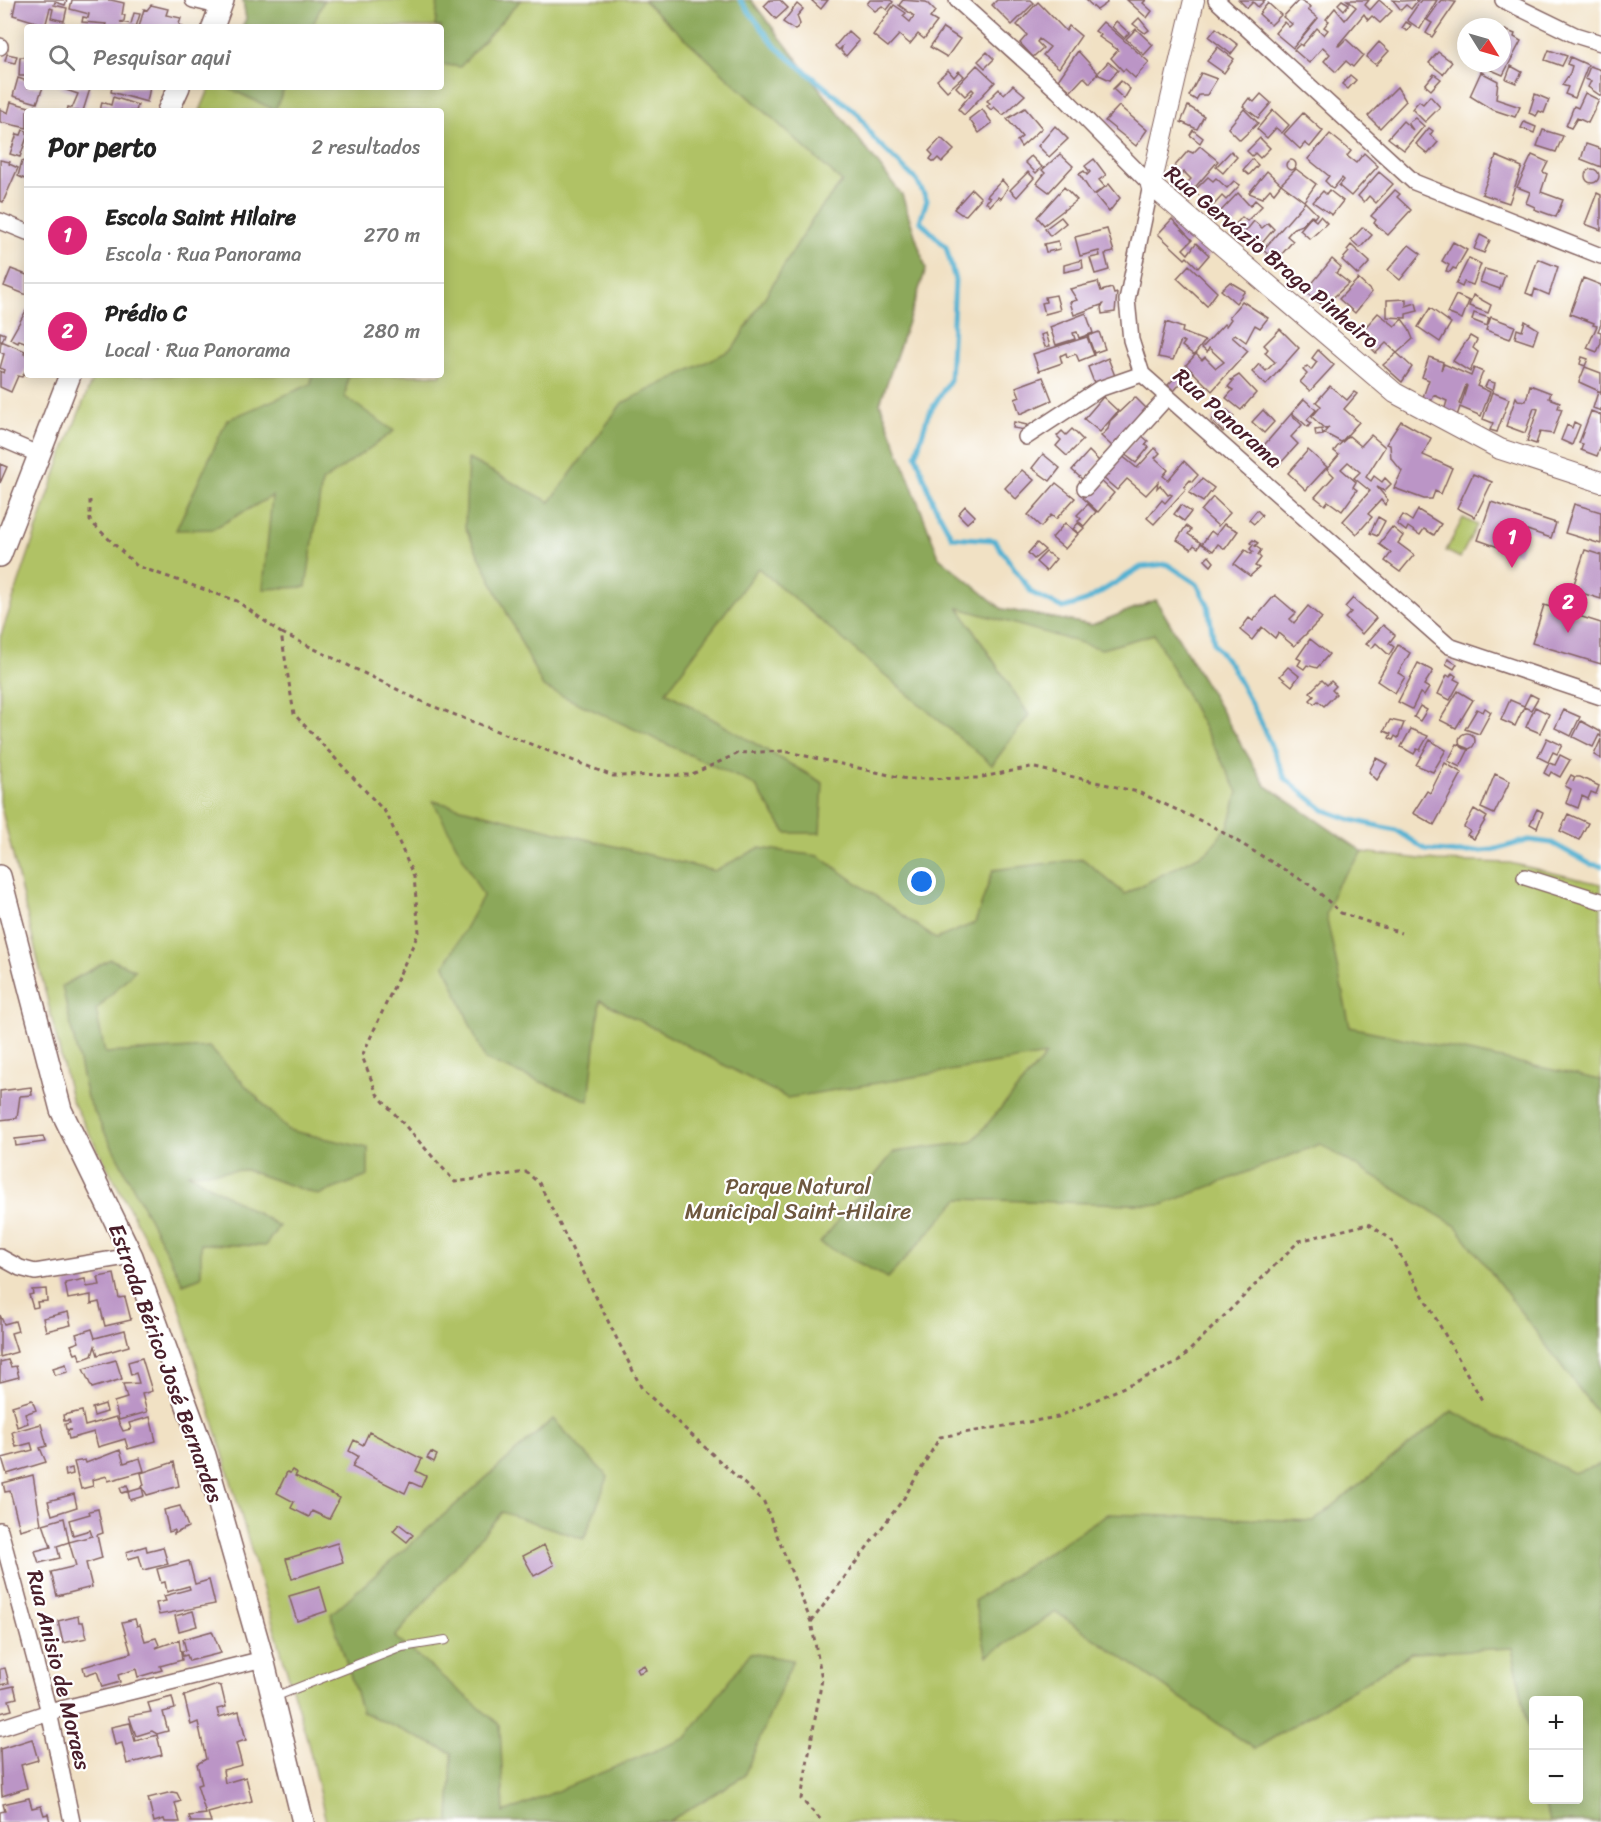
<!DOCTYPE html>
<html lang="pt">
<meta charset="utf-8">
<style>
body{margin:0;font-family:Sriracha,sans-serif;background:#f6f6f6;color:#222}
.controls{position:absolute;right:18px;bottom:18px;display:grid;overflow:hidden;border-radius:6px;box-shadow:0 3px 15px #0003}
.controls button{width:54px;height:54px;display:grid;place-items:center;padding:0;border:0;border-bottom:2px solid #e0e0e0;background:#fff;color:#222;font:30px sans-serif}
.compass{position:absolute;left:1457px;top:18px;width:54px;height:54px;border-radius:50%;background:#fff;box-shadow:0 3px 15px #0003;rotate:127deg}
.you{position:absolute;left:922px;top:882px;width:21px;height:21px;margin:-15px;border:4px solid #fff;border-radius:50%;background:#1a73e8;box-shadow:0 0 0 9px #1a73e833}
.badge{display:grid;place-items:center;width:39px;height:39px;border-radius:50%;background:#db2777;color:#fff;font-size:20px;font-weight:700}
.pin{position:absolute;translate:-50% -50px;filter:drop-shadow(0 2px 3px #0008)}
.pin::after{content:'';position:absolute;top:32px;width:21px;height:18px;background:inherit;clip-path:polygon(0 0,100% 0,50% 100%)}
.list{margin:0;padding:0;list-style:none}
h2{display:flex;justify-content:space-between;align-items:center;height:78px;margin:0;padding:0 24px;font-size:26px}
h2 small{font-size:20px;font-weight:400;color:#767676}
.list li{display:grid;grid-template-columns:39px 1fr auto;gap:18px;align-items:center;box-sizing:border-box;height:96px;padding:0 24px;border-top:2px solid #e0e0e0}
.list b{display:block;font-size:22px;white-space:nowrap}
.list p{margin:0;font-size:20px;white-space:nowrap;color:#767676}
.list em{font-size:20px;font-style:normal;color:#767676}
.icon{flex:none;width:33px;height:33px;fill:none;stroke:currentColor;stroke-width:2;stroke-linecap:round;stroke-linejoin:round}
.map{position:relative;flex:none;width:1601px;height:1822px;overflow:hidden}
.search{position:absolute;background:#fff;box-shadow:0 3px 15px #0003;left:24px;top:24px;width:420px;height:66px;display:flex;align-items:center;gap:15px;box-sizing:border-box;padding:0 21px;border-radius:6px;color:#767676;font-size:22px}
.panel{position:absolute;background:#fff;box-shadow:0 3px 15px #0003;left:24px;top:108px;width:420px;height:270px;border-radius:6px}
.map>svg:first-child{display:block}
.green{fill:#b0c265;stroke:#7d7048;stroke-width:1.5;fill-rule:evenodd}
.forest{fill:#8ca85a;stroke:#6b6442;stroke-width:1.5}
.lines{fill:none;stroke-linecap:round;stroke-linejoin:round}
.stream{stroke:#53b1d1;stroke-width:5}
.building{fill:#bb95c6;fill-rule:evenodd}
.service-casing{stroke:#846361;stroke-width:10}
.minor-casing{stroke:#846361;stroke-width:18}
.tertiary-casing{stroke:#846361;stroke-width:22}
.secondary-casing{stroke:#846361;stroke-width:24}
.path{stroke:#846361;stroke-width:3;stroke-dasharray:4.5 4.5;stroke-linecap:butt}
.service{stroke:#fff;stroke-width:8}
.minor{stroke:#fff;stroke-width:15}
.tertiary{stroke:#fff;stroke-width:20}
.secondary{stroke:#fff;stroke-width:21}
.labels{text-anchor:middle;dominant-baseline:central;stroke-width:4.5;stroke-linejoin:round;paint-order:stroke}
.street-label{font-size:22px;fill:#4a1f2b;stroke:#fff}
.park-label{font-size:22px;fill:#6e583f;stroke:#fff}
</style>
<div class="map">
<svg width="1601" height="1822" viewBox="0 0 1601 1822">
<rect width="100%" height="100%" fill="#fff"/>
<filter id="ink" filterUnits="userSpaceOnUse"><feTurbulence type="fractalNoise" baseFrequency=".0167" numOctaves="2"/><feDisplacementMap in="SourceGraphic" scale="12" xChannelSelector="R" yChannelSelector="G"/><feConvolveMatrix kernelMatrix="1 2 1 2 8 2 1 2 1" color-interpolation-filters="sRGB"/></filter>
<filter id="wash" filterUnits="userSpaceOnUse"><feTurbulence type="fractalNoise" baseFrequency=".008" numOctaves="4" result="noise"/><feDisplacementMap in="SourceGraphic" scale="24" xChannelSelector="R" yChannelSelector="G"/><feGaussianBlur stdDeviation="1.35" result="paint"/><feColorMatrix in="noise" values="0 0 0 0 0 0 0 0 0 0 0 0 0 0 0 0 0 1.4 0 .05"/><feComposite in="paint" operator="in"/></filter>
<g filter="url(#wash)">
<rect width="100%" height="100%" fill="#f1e1c4"/>
<path class="green" d="M243,0H751L902,195L926,269L880,403L939,558L1002,609L1092,625L1156,600L1265,785L1363,852L1437,861L1510,863L1601,884V1822H326L307,1739L177,1298L71,1099L0,802V638L62,455L94,375H441V111H200L210,87H441V27H242L246,19ZM1534,1700H1578V1800H1534Z
M1463,518L1477,525L1460,558L1446,551Z"/>
<path class="forest" d="M243,0H324L312,27H242L246,19Z
M438,0H521L460,67L441,64V27H435Z
M643,0H751L902,195L926,269L880,403L939,557L1002,609L1092,625L1156,600L1265,785L1363,852L1336,886L1326,915L1350,1027L1601,1080V1418L1456,1226L1320,1144L1162,1205L959,1199L888,1278L820,1243L894,1152L972,1142L1046,1055L787,1098L600,1000L589,1101L485,1060L445,965L483,896L433,801L714,871L759,848L819,856L936,939L975,923L993,870L1083,859L1125,894L1208,851L1229,825L1238,792L1154,634L1102,649L959,608L1029,715L992,765L758,568L666,692L823,783L820,833H786L755,785L543,687L465,527L468,459L550,502L622,403L733,349L813,218L842,182Z
M226,87H285L275,110Z
M312,375H348L345,397L394,431L322,482L306,587L263,589L272,496L213,529L176,530L227,420L311,384Z
M110,959L135,970L96,1010L105,1053L209,1047L288,1130L368,1148V1176L318,1195L246,1170L188,1173L279,1226L265,1246L201,1244V1277L183,1284L87,1098L62,986Z
M1452,1411L1573,1473L1601,1464V1822H1549L1544,1800H1578V1700H1534L1533,1749L1512,1648L1412,1653L1255,1749L1056,1612L987,1656L974,1601L1107,1514L1314,1521Z
M553,1419L608,1477L584,1539L502,1512L395,1637L500,1725L504,1813L686,1738L750,1653L793,1660L744,1776L668,1822H449L452,1753L362,1712L331,1614Z"/>
<g class="lines">
<path class="stream" d="M740,0L777,48L859,115L874,139L917,181L927,200L920,221L946,247L955,280L950,380L928,415L916,455L933,502L952,537L994,540L1032,593L1063,608L1086,601L1141,567L1167,564L1197,584L1208,605L1214,644L1231,666L1260,720L1285,778L1324,810L1352,820L1396,830L1426,850L1457,853L1493,850L1529,840L1552,843L1590,864L1601,866"/>
</g>
<g id="blocks">
<path class="building" d="M16,0H67L65,5L55,2L54,5L67,8L64,21L51,18L53,9L50,8L45,27H35L36,22L13,15Z
M72,0H111L124,3L122,15H125L124,21L120,22L131,24L134,13L140,14L136,27H105L106,24L82,22L83,17L88,18L89,14L70,9Z
M770,0H780L788,8L776,19L764,6Z
M811,0H828L821,9Z
M870,0H890L893,2L887,10L882,6L875,11L867,4Z
M903,0L926,2L935,11L930,18L937,22L924,39L918,34L910,44L899,35L888,47L873,35L894,5L906,13L903,16L910,22L914,16L899,5Z
M997,0H1031L1034,3L1012,25L992,5Z
M1086,0H1106L1107,3L1097,10Z
M1127,0H1146L1143,3L1152,11L1147,18Z
M1239,0H1265L1258,7L1253,2L1247,8Z
M1299,0L1311,7L1308,10L1318,18L1293,48L1275,33L1284,22L1289,27L1292,24L1283,17Z
M1342,0L1349,4L1344,10L1338,4Z
M1347,0H1369L1365,5L1370,10L1379,0L1392,11L1380,23L1372,16L1368,20L1364,14L1338,45L1339,46L1346,39L1363,55L1353,67L1346,61L1336,72L1324,61L1330,54L1323,47L1309,63L1294,50L1300,44L1302,46L1317,28L1324,35L1328,30L1324,27L1329,21L1326,19L1335,8L1345,20L1356,7Z
M1393,0L1402,1L1418,0L1411,9L1406,5L1401,10Z
M1421,0H1437L1420,29L1407,20Z
M1441,0L1456,2L1432,37L1426,33L1432,23L1427,20Z
M1038,2L1066,31L1069,26L1081,36L1059,68L1043,55L1050,47L1039,39L1037,42L1043,48L1033,57L1020,43L1027,35L1017,25Z
M1268,3L1281,15L1271,25L1259,14Z
M797,4L803,9L797,16L800,24L795,30L783,22Z
M151,5L168,9L166,15L181,18L179,24L183,27H139L144,9L147,10Z
M1139,18L1149,30L1145,33L1133,24Z
M1116,21L1129,33L1124,38L1112,27Z
M1103,22L1149,62L1135,78L1125,69L1123,71L1111,58L1118,50L1099,37L1101,35L1095,31Z
M1406,22L1411,25L1407,31L1402,28Z
M943,28L960,39L947,57L930,47Z
M1216,28L1238,45L1231,54L1209,37Z
M1136,29L1153,45L1144,55L1126,39Z
M1505,30L1515,34L1514,37L1521,41L1503,75L1489,69L1491,63H1502V36Z
M848,31L859,41L846,56L841,51L842,47L839,50L835,46Z
M1379,42L1389,51L1376,65L1366,57Z
M1218,47L1234,59L1224,73L1207,61Z
M1549,50L1567,56L1562,66L1545,60Z
M1078,51L1098,73L1108,62L1118,70L1110,80L1097,74L1090,83L1084,77L1071,91L1058,80Z
M987,52L994,59L985,68L978,61Z
M1438,52L1452,62L1443,74L1429,63Z
M7,54L17,56L15,63L5,61Z
M20,57H27V76H19Z
M1570,57L1588,65L1575,98L1565,94L1568,87L1562,85L1570,73L1572,66L1567,64Z
M977,65L995,82L964,115L958,109L974,91L972,89L965,96L956,87Z
M1511,66L1522,72L1516,83L1506,79Z
M1590,66L1601,70V96L1588,87L1591,81L1585,79Z
M948,70L954,77L959,71L964,76L947,91L937,80Z
M1481,72L1498,81L1496,99L1520,107L1515,117L1491,109L1470,96Z
M1201,73L1217,79L1207,95H1199L1196,100L1189,96Z
M1434,74L1441,79L1431,90L1425,85Z
M1350,75L1356,80L1348,89L1342,84Z
M18,78L27,81V87H43L37,103L13,96Z
M1121,81L1130,89L1124,99L1113,89Z
M1013,85L1025,95L1008,111L1003,115L994,107L991,110L987,106L990,103L987,101L999,89L1004,94Z
M57,87H86L90,89L83,111H67L68,107L72,108L78,94Z
M112,87H150L147,102L111,92Z
M1397,87L1406,101L1380,128L1368,116Z
M1585,93L1599,100L1588,123L1577,118L1571,128L1566,126L1574,106L1578,108Z
M1261,94L1271,103L1258,118L1243,106L1249,98L1254,102Z
M1535,94L1549,100L1544,113L1539,111L1536,116L1529,113Z
M1430,96L1440,107L1425,122L1412,109L1419,101L1423,104Z
M113,97L138,105L136,111H100L102,102L111,105Z
M11,102L40,110L27,111V128L0,122V109L8,113Z
M1119,106L1147,130L1136,146L1105,121Z
M1188,106L1204,116L1197,129L1181,122Z
M1025,108L1042,128L1021,147L1017,141L1022,137L1007,119Z
M982,109L992,123L979,133L969,119Z
M1244,109L1258,123L1240,140L1228,128Z
M1273,110L1289,125L1282,133L1276,128L1267,138L1257,129Z
M1303,113L1323,131L1310,147L1305,143L1300,149L1284,134Z
M1415,118L1424,126L1404,150L1388,138L1403,121L1413,130L1408,123Z
M1524,122L1536,127L1534,133L1521,128Z
M1055,126L1068,139L1049,157L1038,146Z
M1429,128L1433,131L1430,135L1438,142L1428,154L1416,144Z
M23,130L27,131V137L20,157L10,154L17,134L21,135Z
M1193,130L1203,138L1200,143L1190,135Z
M1543,130L1563,136L1556,152L1537,146Z
M1330,134L1351,151L1347,156L1356,163L1364,153L1378,166L1351,196L1339,186L1344,180L1342,178L1333,189L1325,181L1329,176L1308,159Z
M941,138L954,150L942,162L938,158L934,162L930,159L933,155L929,151Z
M1260,138L1270,148L1260,158L1255,153L1252,156L1247,151Z
M1586,144L1601,149V167L1581,159Z
M1200,146L1218,161L1190,193L1183,187L1191,179L1184,172L1182,175L1174,167L1188,151L1193,153Z
M1231,151L1237,157L1223,173L1216,167Z
M1060,154L1073,166L1049,192L1037,183L1045,173L1042,170Z
M1532,155L1548,162L1543,172L1547,174L1541,192L1563,200L1556,217L1534,209L1535,207L1526,203L1530,192L1517,187Z
M1031,156L1042,167L1036,173L1025,162Z
M1496,156L1522,167L1509,203L1482,194Z
M1094,159L1106,175L1099,180L1105,187L1093,195L1079,174L1084,171L1087,175L1090,172L1085,166Z
M1252,159L1258,165L1249,175L1243,170Z
M1286 165a5 5 0 1 1 10 0a5 5 0 1 1-10 0Z
M0,160L10,162L9,164L18,168L3,202L0,201Z
M22,161L27,162V180L18,176Z
M1585 176a7 7 0 1 1 14 0a7 7 0 1 1-14 0Z
M1296,169L1316,184L1304,201L1281,184L1274,193L1270,189L1262,198L1249,193L1267,171L1281,184Z
M1028,172L1034,178L1017,197L1010,190Z
M1379,172L1393,184L1376,203L1369,196L1364,202L1358,196Z
M1208,177L1213,181L1216,178L1227,188L1234,181L1240,185L1226,200L1222,196L1212,207L1194,191Z
M1002,180L1008,187L1001,199L998,197L990,206L986,202L990,198L987,196Z
M1109,184L1120,198L1109,212L1095,195Z
M1064,187L1077,200L1044,225L1037,217Z
M972,189L981,198L966,215L961,214L954,209Z
M1329,190L1343,201L1332,215L1313,202L1323,191L1326,194Z
M1395,190L1400,194L1397,197L1411,210L1388,235L1374,223L1376,220L1371,216Z
M1238,193L1250,206L1255,200L1262,206L1247,221L1242,217L1234,226L1219,213Z
M1597,193L1601,195V230L1585,224Z
M1305,202L1317,214L1314,218L1311,215L1302,225L1294,228L1287,236L1293,241L1276,261L1263,250Z
M1320,216L1327,223L1310,239L1300,230L1311,217L1316,221Z
M1061,217L1066,223L1050,236L1045,229Z
M1172,219L1192,240L1183,249L1188,254L1196,243L1209,255L1198,268L1187,257L1185,259L1158,234Z
M1254,221L1262,228L1268,223L1274,229L1257,249L1241,237Z
M1363,227L1372,235L1360,248L1351,240Z
M1107,229L1114,252L1105,254L1109,270L1095,274L1090,258L1100,256L1099,251L1080,256L1075,237Z
M1480,235L1490,240L1484,253L1474,249Z
M1058,241L1060,249L1046,252L1044,244Z
M1453,242L1467,250L1456,269L1453,268L1450,272L1446,271L1449,265L1442,261Z
M1351,245L1370,262L1358,275L1342,260L1349,252L1347,250Z
M1409,245L1421,254L1400,280L1388,270Z
M1469,258L1481,264L1473,285L1464,282L1462,287L1456,284Z
M1332,259L1341,267L1336,273L1349,283L1324,306L1305,292Z
M1538,259L1558,267L1549,295L1535,289L1533,296L1526,293Z
M1082,260L1083,268L1064,272V265Z
M1189,265L1217,292L1207,306L1177,278Z
M11,269L27,275V295L4,286Z
M1485,269L1505,275L1500,289L1480,282Z
M1583,278L1601,285V324L1598,331L1601,332V343L1597,352L1587,348L1597,326L1593,325L1594,323L1570,314Z
M1358,279L1372,292L1355,313L1339,299Z
M1098,282L1101,291L1112,288L1114,294L1117,293L1115,312L1102,314L1101,307L1104,304L1074,315L1070,302L1077,300L1070,289Z
M1230,282L1245,291L1236,303L1221,290Z
M1056,295L1060,310L1045,314L1042,303L1046,302L1045,297Z
M1456,295L1469,301L1462,319L1447,313Z
M1473,295L1491,305L1488,313L1469,306Z
M1406,299V306L1416,303L1418,311L1406,314V318L1387,317V300Z
M1242,301L1268,318L1260,328L1255,325L1246,342L1235,334L1232,337L1248,351L1212,391L1186,365L1196,354L1202,360L1205,357L1216,368L1224,362L1209,348L1207,352L1202,348L1224,324L1226,326L1231,319L1229,317Z
M1430,308L1451,323L1440,342L1418,327Z
M27,309V343L19,340L18,343L10,339Z
M1086,313L1093,333L1079,338L1077,332L1073,333L1075,339L1056,345L1050,327Z
M1378,313L1395,326L1402,319L1408,327L1413,339L1397,353L1386,343L1376,353L1366,343L1370,339L1362,331Z
M1474,313L1489,318L1487,326L1472,320Z
M1491,317L1515,326L1510,339L1486,330Z
M1525,321L1538,329L1533,344L1515,338L1517,329L1522,331Z
M1166,322L1183,328L1182,332L1205,341L1194,355L1182,346L1185,342L1181,341L1173,360L1158,357Z
M1280,329L1299,348L1266,385L1252,372L1259,364L1266,371L1275,362L1265,353L1268,349L1264,345Z
M0,332L5,334L2,342L0,341Z
M1099,332L1105,349L1094,353L1088,336Z
M1046,333L1050,346L1045,347L1041,335Z
M1470,336L1477,340L1473,348L1478,352L1470,372L1453,361Z
M1087,337L1094,355L1079,361L1076,354L1067,357L1066,353L1060,356L1062,363L1039,371L1033,354Z
M1,341L25,351L24,354L27,356V368L22,377L18,376L11,392L0,387V371L4,373L5,370L0,368L4,354L0,352Z
M1318,350L1334,365L1310,391L1300,382L1307,374L1303,370L1307,366L1311,370L1317,362L1312,358Z
M1397,353L1412,367L1402,382L1383,365Z
M1429,357L1443,362L1441,370L1444,364L1471,376L1474,368L1483,372L1477,386L1490,392L1481,416L1460,407L1457,416L1444,411L1447,401L1434,395L1430,404L1422,400L1429,380L1422,377ZM1466,385L1467,386L1461,405L1459,404Z
M1582,357L1588,359L1585,366L1580,364Z
M1108,358L1115,376L1095,385L1088,367Z
M1585,367L1601,373V392L1579,382Z
M1180,372L1186,377L1174,391L1168,385Z
M1239,375L1256,393L1241,410L1226,398L1233,390L1228,387L1233,381L1231,380Z
M1043,377L1052,400L1020,414L1015,399L1020,397L1016,387Z
M1488,381L1495,383L1493,391L1485,387Z
M1530,385L1551,393L1549,398L1560,402L1558,408L1562,409L1553,434L1540,432L1536,444L1527,441L1538,409L1534,408L1525,433L1506,426L1516,397L1518,400L1526,401Z
M1330,386L1347,400L1354,392L1357,394L1344,409L1359,422L1341,442L1324,433L1329,427L1325,429L1312,417L1321,406L1316,402Z
M1492,392L1509,399L1497,432L1490,430L1493,423L1483,419Z
M1598,392L1601,393V411L1593,408Z
M1103,397L1118,411L1100,432L1084,419Z
M1135,397L1146,408L1140,415L1142,418L1112,446L1101,436L1108,429L1110,421Z
M1304,399L1316,410L1307,420L1311,423L1308,427L1292,413Z
M1221,410L1225,413L1227,410L1234,416L1231,419L1233,420L1223,432L1211,421Z
M1263,410L1274,422L1264,433L1252,422Z
M1591,411L1601,415V446L1597,456L1581,450L1583,444L1579,443Z
M1291,414L1302,425L1291,437L1298,444L1278,466L1260,450Z
M1401,421L1431,438L1423,455L1452,468L1441,494L1435,491L1432,499H1424L1394,488L1402,471L1391,458L1390,445L1386,444Z
M1014,422L1027,425L1025,430L1013,428Z
M1574,422L1580,425L1572,445L1561,440L1567,425L1572,428Z
M1072,429L1083,440L1067,456L1056,446L1061,440L1057,436L1062,431L1066,435Z
M1322,429L1323,435L1316,436L1315,430Z
M1140,434L1148,441L1145,445L1149,447L1136,463L1123,453Z
M1371,435L1385,447L1366,477L1371,481L1374,476L1382,482L1385,478L1391,484L1384,491L1377,487L1388,500L1385,505L1381,500L1368,514L1372,517L1357,534L1343,521L1370,491L1354,478L1360,472L1348,462L1341,469L1356,482L1353,487L1357,490L1342,511L1328,501L1325,505L1315,497L1334,476L1327,469L1339,455L1334,451L1337,447L1349,436L1361,446Z
M1155,448L1160,453L1155,458L1168,470L1163,476L1168,480L1184,461L1198,475L1192,482L1190,480L1184,487L1186,489L1154,524L1147,518L1162,500L1165,503L1172,495L1170,494L1168,495L1160,485L1157,488L1158,482L1146,495L1127,479L1117,490L1102,477L1121,455L1137,468Z
M1308,450L1327,467L1306,490L1288,473Z
M1089,451L1100,462L1083,480L1072,470Z
M1043,454L1060,468L1050,481L1032,468Z
M0,464L7,467L0,483Z
M1022,470L1034,480L1016,499L1005,488Z
M1473,474L1492,482L1475,517L1457,508Z
M1202,479L1214,488L1203,502L1189,493Z
M1100,480L1114,493L1098,512L1083,498Z
M1056,483L1075,498L1056,519L1051,515L1041,527L1028,515Z
M1213,497L1230,513L1218,526L1201,511Z
M1491,502L1556,523L1551,538L1527,530L1519,554L1478,540Z
M1088,504L1096,512L1084,526L1078,521L1081,519L1077,515Z
M1574,504L1601,512V544L1565,533Z
M1181,505L1191,512L1184,521L1174,514Z
M965,506L975,516L967,523L958,514Z
M1257,510L1262,515L1254,524L1249,520Z
M1418,510L1441,524L1434,535L1424,529L1420,535L1408,527L1406,531L1397,524L1403,515L1412,521Z
M1378,517L1385,521L1377,536L1370,533Z
M1065,523L1078,534L1065,549L1052,538Z
M1078,523L1084,528L1079,533L1073,529Z
M1224,524L1238,531L1225,549L1218,544L1213,551L1202,544L1211,531L1216,535Z
M1186,526L1191,530L1188,534L1201,543L1198,548L1194,545L1191,549L1177,540Z
M1392,527L1403,536L1398,543L1414,555L1400,572L1385,561L1391,553L1379,544Z
M1253,540L1258,543L1255,546L1261,550L1258,555L1261,558L1255,566L1259,568L1250,576L1234,564L1245,550L1251,554L1253,552L1250,549L1253,545L1250,543Z
M1037,543L1045,550L1034,559L1028,553Z
M1585,550L1601,555V599L1572,590Z
M1046,552L1056,559L1046,571L1036,562Z
M1209,556L1214,562L1211,566L1205,560Z
M1275,595L1296,613L1290,619L1294,623L1308,606L1322,618L1294,646L1278,633L1275,638L1262,627L1252,640L1240,630L1249,618L1253,621Z
M1353,598L1376,618L1362,634L1345,618L1351,612L1345,607Z
M1544,605L1601,623V664L1532,643Z
M1383,625L1395,635L1389,643L1394,647L1389,655L1376,643L1372,648L1366,644Z
M1310,639L1329,654L1317,668L1307,665L1304,669L1298,665L1301,660L1297,658Z
M1398,645L1410,653L1398,673L1405,677L1395,693L1377,681Z
M1448,659L1457,664L1454,669L1446,664Z
M1418,663L1433,671L1424,685L1429,688L1424,696L1420,693L1412,709L1398,702Z
M1288,667L1299,676L1292,686L1280,676Z
M1452,673L1456,676L1454,679L1460,682L1450,700L1438,694L1447,675L1450,677Z
M1322,680L1327,685L1331,681L1336,686L1332,690L1336,694L1324,706L1318,701L1314,704L1310,700L1314,696L1310,692Z
M1458,691L1473,700L1456,728L1440,720Z
M1530,694L1538,698L1531,710L1524,707L1515,726L1501,720L1510,700L1524,706Z
M1420,706L1427,710L1420,721L1414,717Z
M1535,707L1549,714L1540,733L1526,727Z
M1485,708L1491,712L1479,734L1465,729L1477,709L1483,712Z
M1564,710L1580,717L1571,736L1555,728Z
M1390,720L1404,723L1398,738L1395,736L1393,740L1389,738L1391,734L1384,731Z
M1581,721L1601,732V737L1599,735L1593,747L1573,737Z
M1411,729L1428,736L1420,750L1417,749L1414,754L1401,747Z
M1459 741a8 8 0 1 1 16 0a8 8 0 1 1-16 0Z
M1547,738L1562,745L1557,754L1553,752L1548,762L1538,757Z
M1601,739V759L1594,755Z
M1430,740L1446,750L1433,772L1416,765Z
M1457,744L1469,749L1460,767L1448,761Z
M1560,755L1570,760L1560,777L1551,772L1549,776L1544,773L1549,763L1555,765Z
M1376,758L1387,764L1377,780L1369,772Z
M1445,763L1462,773L1434,825L1413,813L1427,791L1430,793Z
M1495,774L1510,781L1494,814L1481,808Z
M1571,775L1575,777L1573,782L1575,777H1580L1599,786L1596,794L1591,792L1588,799L1582,796L1578,808L1566,803L1571,789L1565,786Z
M1474,809L1487,817L1474,839L1467,835L1470,831L1464,827Z
M1537,809L1543,812L1537,828L1530,824Z
M1568,814L1588,823L1579,840L1560,831Z
M31,1087L32,1095L20,1096L17,1118L0,1120V1091Z
M43,1136L45,1142L16,1146L15,1139Z
M114,1274L119,1298L125,1297L131,1320L105,1326L99,1302L91,1304V1295L68,1299L65,1283L85,1279L87,1287L100,1285L98,1277Z
M46,1289L47,1301L37,1302L38,1307L33,1308L29,1295L33,1294L32,1290Z
M68,1312L71,1325L46,1331L43,1318Z
M0,1315L4,1324L15,1321L18,1331L11,1333L17,1352L0,1357Z
M92,1329L95,1338L125,1330L129,1346L98,1355L95,1346L92,1356L81,1360L78,1353L75,1354L71,1345L79,1342L76,1334Z
M142,1358L152,1391L142,1394L147,1412L119,1420L114,1402L127,1398L123,1384L139,1383L136,1373L131,1375L128,1362Z
M8,1360L11,1367L16,1366L19,1377L0,1382V1362Z
M116,1360L122,1379L92,1388L83,1369Z
M66,1364L68,1372L55,1375L53,1368Z
M32,1400L36,1410L25,1414L28,1423L17,1427L12,1406Z
M105,1404L107,1412L94,1416L92,1408Z
M82,1411L85,1426L116,1417L123,1431L131,1429L129,1423L150,1417L156,1441L128,1449L125,1439L98,1447L94,1432L69,1439L67,1431L71,1430L66,1429L65,1424L70,1423L69,1420L64,1421L63,1415Z
M41,1424L47,1446L40,1448L46,1462L7,1474L2,1458L33,1450L31,1443L16,1447L12,1432Z
M369,1432L422,1459L416,1471L426,1476L421,1487L410,1482L405,1493L352,1467L358,1456L349,1451L354,1440L363,1445Z
M120,1450L124,1463L140,1458L144,1471L108,1481L107,1476L92,1480L93,1486L81,1489L74,1462L85,1460L86,1463Z
M431,1452L437,1455L434,1462L427,1458Z
M174,1462L179,1486L147,1495L142,1486L144,1485L141,1473Z
M72,1468L73,1474L66,1476L65,1470Z
M292,1470L297,1473L295,1476L340,1498L329,1519L312,1511L309,1517L291,1508L294,1502L277,1493L287,1472L290,1473Z
M33,1475L41,1524L20,1530L10,1491L5,1492L3,1483Z
M127,1485L129,1491L122,1493L120,1488Z
M142,1488L144,1496L130,1500L128,1492Z
M74,1494L77,1507L52,1515L48,1501Z
M180,1506L188,1527L174,1534V1530L169,1532L164,1510Z
M98,1509L103,1533L97,1535L102,1558L86,1563L92,1587L57,1596L51,1572L76,1566L69,1542L92,1536L90,1530L73,1535L69,1520L90,1514L89,1511Z
M64,1518L69,1542L57,1546L60,1558L39,1563L35,1551L51,1547L43,1524Z
M399,1524L413,1535L407,1542L393,1531Z
M337,1543L343,1562L292,1579L286,1559Z
M544,1545L554,1565L534,1576L523,1556Z
M146,1546L147,1551L163,1547L168,1564L143,1570L139,1556L128,1559L126,1552Z
M189,1561L195,1584L209,1580L215,1604L159,1615L156,1603L166,1601L164,1596L190,1589L189,1586L167,1592L165,1582L161,1583L157,1569Z
M320,1587L327,1611L297,1621L289,1596Z
M193,1611L197,1626L179,1631L175,1616Z
M78,1616L79,1622H83L87,1638L63,1643L58,1621Z
M135,1619L137,1626L140,1625L145,1641L156,1638L159,1645L156,1648L179,1640L182,1660L160,1666L162,1670L138,1677L136,1669L118,1675L120,1682L102,1687L97,1671L85,1675L83,1667L131,1653L122,1622Z
M212,1631L221,1653L189,1661L187,1655L183,1656L182,1651L186,1650L183,1639Z
M644,1665L646,1670L639,1673L637,1669Z
M5,1668L9,1683L0,1685V1669Z
M217,1685L221,1686L226,1707L217,1709L219,1717L239,1711L246,1740L236,1743L242,1765L223,1770L225,1783L246,1777L252,1801L208,1813L211,1822H191L189,1816L206,1814L197,1785L202,1784L197,1764L206,1759L198,1722L191,1725L184,1696Z
M14,1686L17,1698L9,1700L12,1710L0,1713V1689Z
M172,1697L175,1709L163,1712L168,1731L157,1734L152,1731L136,1736L129,1716L151,1712L148,1703Z
M130,1723L135,1741L157,1735L162,1755L127,1764L122,1743L115,1745L111,1727Z
M32,1739L38,1760L21,1765L27,1788L2,1796L0,1749Z
M172,1792L177,1793L181,1801L175,1803L180,1822H165L164,1819L154,1822L148,1798Z
M29,1798L32,1808L41,1806L44,1815L48,1814L50,1822H0V1812L5,1811L3,1804Z"/>
</g>
</g>
<g filter="url(#ink)">
<use href="#blocks" fill-opacity="0" stroke="#846361" stroke-width="1.5"/>
<g class="lines">
<defs>
<path id="service" d="M274,1697L402,1647L446,1640"/>
<path id="minor" d="M193,0L222,7
M957,0L1058,91L1151,185L1127,300L1131,340L1142,374L1449,646L1601,697
M1216,0L1414,182L1601,256
M1503,0L1575,35L1601,43
M0,47V46
M0,221L27,232
M1026,437L1099,389L1142,374
M0,438L40,455
M1085,488L1167,397
M1525,877L1601,901
M0,1257L20,1268L35,1272L132,1256
M0,1530L49,1712L72,1822
M0,1728L49,1712L263,1659"/>
<path id="tertiary" d="M1194,0L1151,185L1395,393L1500,449L1601,482"/>
<path id="secondary" d="M213,27L223,0
M168,111L179,87
M0,556L70,375
M0,876L61,1110L132,1256L205,1455L263,1659L303,1822"/>
</defs>
<use href="#service" class="service-casing"/>
<use href="#minor" class="minor-casing"/>
<use href="#tertiary" class="tertiary-casing"/>
<use href="#secondary" class="secondary-casing"/>
<path class="path" d="M90,500V521L137,566L237,601L281,633L294,714L387,814L414,877L419,932L362,1056L377,1094L455,1182L526,1172L539,1183L642,1389L764,1502L811,1622L822,1679L801,1799L823,1822
M282,633L427,704L613,776L690,775L739,753L784,751L907,779L978,778L1031,767L1138,792L1212,826L1313,887L1341,913L1401,933
M811,1622L904,1498L940,1437L1058,1417L1177,1363L1299,1241L1368,1224L1391,1239L1483,1402"/>
<use href="#service" class="service"/>
<use href="#minor" class="minor"/>
<use href="#tertiary" class="tertiary"/>
<use href="#secondary" class="secondary"/>
</g>
</g>
<g class="labels">
<g class="street-label">
<text transform="translate(1272 257) rotate(40)">Rua Gervázio Braga Pinheiro</text>
<text transform="translate(1228 418) rotate(42)">Rua Panorama</text>
<text transform="translate(166 1363) rotate(70)">Estrada Bérico José Bernardes</text>
<text transform="translate(59 1670) rotate(76)">Rua Anisio de Moraes</text>
</g>
<g class="park-label">
<text x="798" y="1186">Parque Natural<tspan x="798" dy="25">Municipal Saint-Hilaire</tspan></text>
</g>
</g>
</svg>
<div class="controls">
<button>+</button>
<button>−</button>
</div>
<svg class="compass" viewBox="-18 -18 36 36"><path d="M0-13l5 13h-10z" fill="#e53935"/><path d="M0 13l5-13h-10z" fill="#767676"/></svg>
<div class="you"></div>
<div class="pin badge" style="left:1512px;top:568px">1</div>
<div class="pin badge" style="left:1568px;top:633px">2</div>
<div class="search"><svg class="icon" aria-label="search" viewBox="0 0 24 24"><circle cx="10" cy="10" r="6"/><path d="M15 15l6 6"/></svg>Pesquisar aqui</div>
<section class="panel">
<h2>Por perto<small>2 resultados</small></h2>
<ul class="list">
<li><span class="badge">1</span><div><b>Escola Saint Hilaire</b><p>Escola · Rua Panorama</p></div><em>270 m</em></li>
<li><span class="badge">2</span><div><b>Prédio C</b><p>Local · Rua Panorama</p></div><em>280 m</em></li>
</ul>
</section>
</div>
